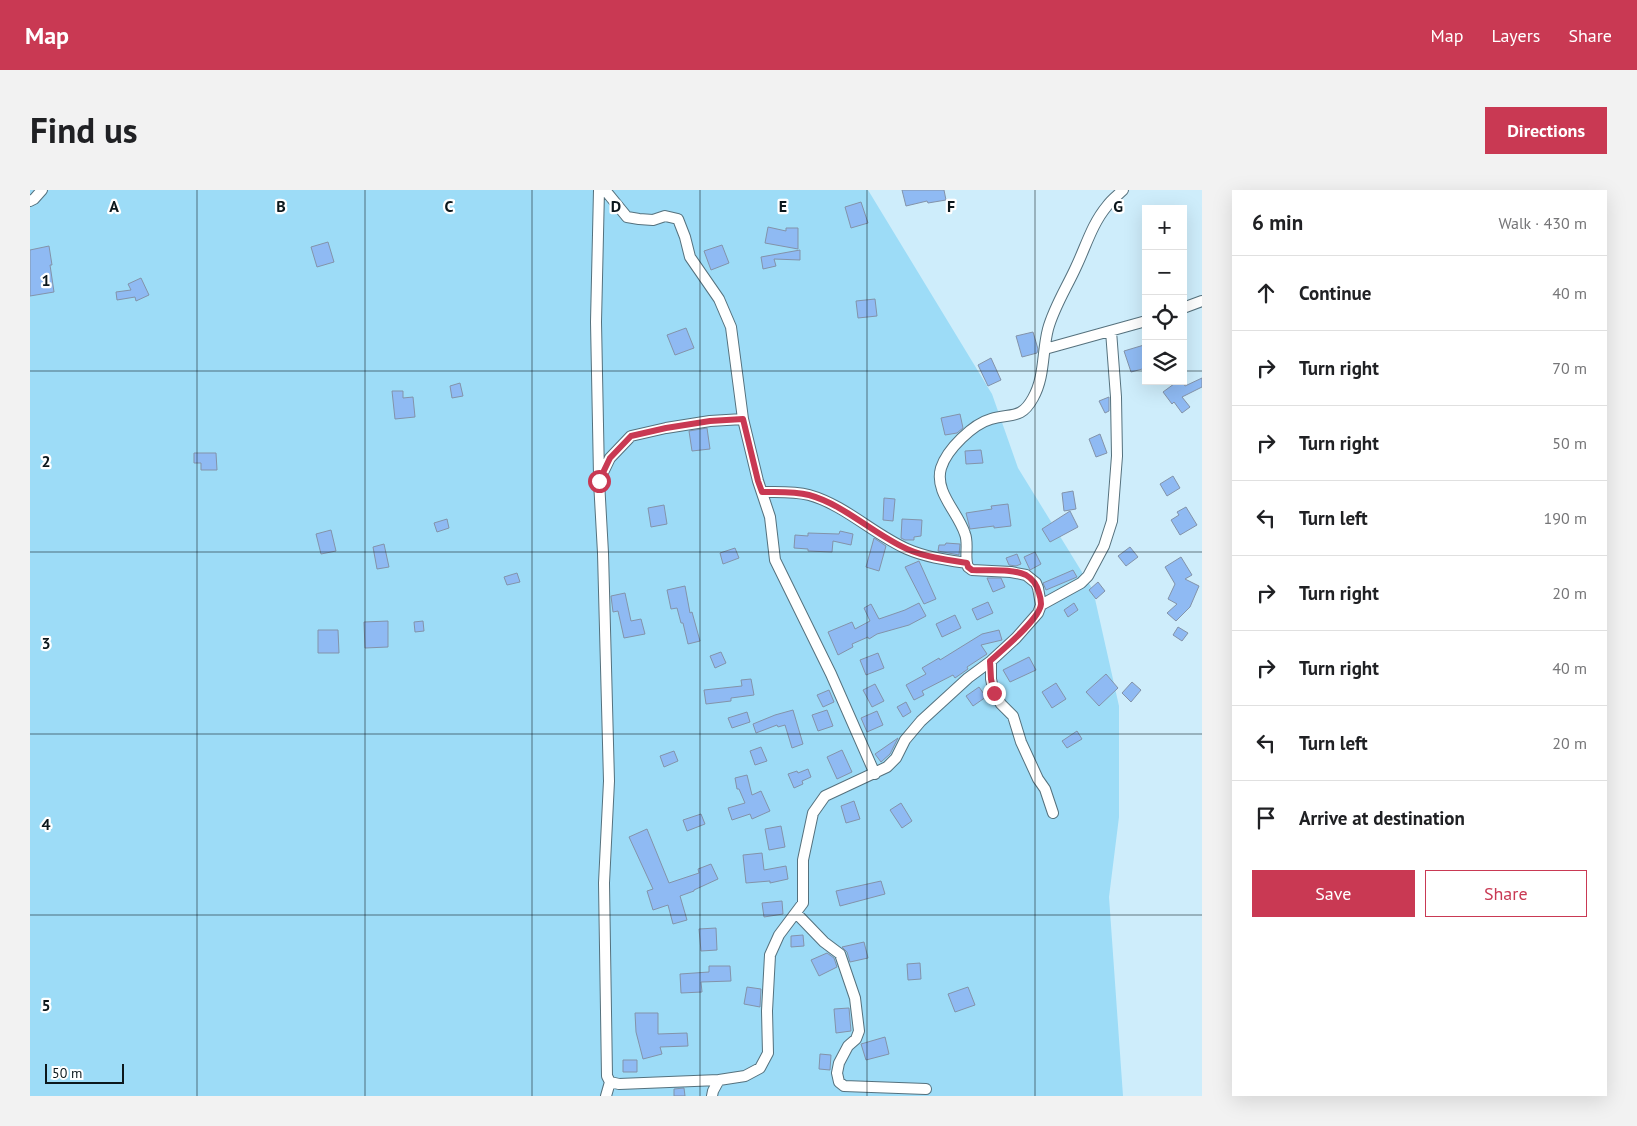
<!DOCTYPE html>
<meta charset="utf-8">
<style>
body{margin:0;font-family:"PT Sans",sans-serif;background:#f2f2f2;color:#202124}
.controls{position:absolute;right:15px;top:15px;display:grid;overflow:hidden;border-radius:0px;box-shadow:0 5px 20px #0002}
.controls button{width:45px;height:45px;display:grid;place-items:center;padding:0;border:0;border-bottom:1px solid #e0e0e0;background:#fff;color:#202124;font:25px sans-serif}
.scale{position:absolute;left:15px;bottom:12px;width:79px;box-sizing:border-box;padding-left:5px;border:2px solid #0c171c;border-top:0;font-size:14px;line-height:18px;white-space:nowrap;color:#0c171c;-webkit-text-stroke:4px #fff;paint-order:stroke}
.stop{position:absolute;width:15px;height:15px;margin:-11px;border:4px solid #c93953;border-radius:50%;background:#fff}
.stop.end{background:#c93953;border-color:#fff;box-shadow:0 1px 5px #0008}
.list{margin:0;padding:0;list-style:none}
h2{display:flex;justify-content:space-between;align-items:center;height:65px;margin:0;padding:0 20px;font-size:21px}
h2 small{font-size:16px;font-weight:400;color:#757577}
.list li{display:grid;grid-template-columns:32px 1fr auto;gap:15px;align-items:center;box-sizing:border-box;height:75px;padding:0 20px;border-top:1px solid #e0e0e0}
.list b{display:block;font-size:19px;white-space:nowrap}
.list em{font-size:16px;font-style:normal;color:#757577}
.actions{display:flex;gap:10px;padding:15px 20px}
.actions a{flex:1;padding:11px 0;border:1px solid #c93953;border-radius:0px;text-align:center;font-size:18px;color:#c93953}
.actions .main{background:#c93953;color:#fff}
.icon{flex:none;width:28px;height:28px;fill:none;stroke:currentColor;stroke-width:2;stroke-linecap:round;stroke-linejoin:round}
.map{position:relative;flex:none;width:1172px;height:906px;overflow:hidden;border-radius:0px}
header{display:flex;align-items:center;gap:30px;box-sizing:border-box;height:70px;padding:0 25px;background:#c93953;color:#fff}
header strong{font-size:24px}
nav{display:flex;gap:28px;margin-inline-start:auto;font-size:18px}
.intro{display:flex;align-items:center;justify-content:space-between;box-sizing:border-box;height:120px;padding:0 30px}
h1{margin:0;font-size:35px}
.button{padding:12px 22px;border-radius:0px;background:#c93953;color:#fff;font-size:18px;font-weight:700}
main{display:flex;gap:30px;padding:0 30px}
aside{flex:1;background:#fff;border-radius:0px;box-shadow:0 5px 20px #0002}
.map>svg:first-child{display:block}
.green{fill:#9ddcf7}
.building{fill:#8fbaf3;stroke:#8393a9}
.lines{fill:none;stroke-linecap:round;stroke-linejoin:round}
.minor-casing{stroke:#55717d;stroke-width:12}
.minor{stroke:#fff;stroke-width:10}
.route{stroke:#c93953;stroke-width:6}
.grid{fill:none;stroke:#0c171c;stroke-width:1;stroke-opacity:0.55}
.grid-label{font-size:16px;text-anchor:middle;font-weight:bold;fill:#0c171c;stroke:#fff;stroke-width:4.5;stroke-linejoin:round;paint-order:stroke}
</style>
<header>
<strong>Map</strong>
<nav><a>Map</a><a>Layers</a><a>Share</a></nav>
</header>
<div class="intro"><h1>Find us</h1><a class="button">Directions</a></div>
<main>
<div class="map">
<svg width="1172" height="906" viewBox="0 0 1172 906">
<rect width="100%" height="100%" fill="#ceedfb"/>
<path class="green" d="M0,0H838L962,204L988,278L1063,400L1089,516V627L1079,707L1093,906H0Z"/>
<path class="building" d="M872,0H914L916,10L898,13L897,11L876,16Z
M831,12L838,33L821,38L815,17Z
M738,37L756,41V38H768V59L735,53Z
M298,52L304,72L287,77L281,57Z
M692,55L699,73L681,80L674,61Z
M19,56L22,75H20L24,102L0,106V60Z
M770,60V70L744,69L746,76L733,79L731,67Z
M111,88L119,105L106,111L105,107L87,110L86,102L101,100L98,94Z
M845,109L847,126L828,128L826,111Z
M656,138L664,158L645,165L637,145Z
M1003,142L1008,159L1007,163L992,167L986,146Z
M1114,155L1116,160V178L1101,182L1094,161Z
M961,168L971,190L958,196L948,175Z
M1172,188V197L1152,207L1160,217L1152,223L1144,212L1142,214L1133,202L1148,191H1152L1155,196Z
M430,193L433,206L422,208L420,196Z
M362,201H373V208L383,207L385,227L365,229Z
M1079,207V221L1075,223L1069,211Z
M930,224L933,238L927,243L915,245L911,228Z
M677,238L680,259L662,261L659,241Z
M1070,244L1077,263L1066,267L1059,249Z
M951,260L953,273L936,274L935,261Z
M164,263H186L187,280H171V273H164Z
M1143,286L1150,298L1137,306L1130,294Z
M1043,301L1046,319L1034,321L1032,303Z
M854,308L865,309L863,331L853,330Z
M978,314L981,336L964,338V336L940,339L936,323L962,319L961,316Z
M634,315L637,334L621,337L618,318Z
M1156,317L1167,335L1150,345L1141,330L1149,325L1147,322Z
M1040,321L1048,337L1020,352L1012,339Z
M417,329L419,338L407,342L404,333Z
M872,329L892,330L891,346L884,347V350H875L871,348Z
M301,340L306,361L291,364L286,344Z
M810,341L823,344L821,355L803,351L802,362L778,361V359L764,358L765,345L778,346V343L809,344Z
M844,348L856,356L849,381L836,377Z
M916,353L930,354L929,365L908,361L909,355H915Z
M354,354L359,377L347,379L343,357Z
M1100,357L1108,367L1096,376L1088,366Z
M705,358L709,368L693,374L690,363Z
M1005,362L1011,374L1000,380L994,367Z
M987,364L991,374L986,376L979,375L976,368Z
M1151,367L1162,385L1155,389L1169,396L1160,417L1146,431L1137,423L1147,414L1138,409L1145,394L1135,377Z
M889,371L906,409L894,414L875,377Z
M1043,380L1047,387L1016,400L1013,393Z
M487,383L490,392L477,395L474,387Z
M957,388H971L975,397L963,402Z
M1068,392L1075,401L1066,409L1059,400Z
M655,396L660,423L662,422L670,451L658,454L653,433H651L647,418L641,419L637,400Z
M595,403L601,431L611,429L615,444L594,448L588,421L583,422L581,406Z
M958,412L963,423L947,430L942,419Z
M889,413L896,426L879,435L847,444L839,449L838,447L822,454L823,457L808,465L798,442L822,432L825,439L840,431L834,418L841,414L849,429L875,420Z
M1044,413L1048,420L1038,427L1034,420Z
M925,425L931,438L912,447L906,434Z
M358,431V457L335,458L334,432Z
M393,431L394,441L385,442L384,432Z
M1148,437L1158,443L1152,451L1143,445Z
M288,440H308L309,463H288Z
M969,440L972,450L951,455L957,464L937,477L938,479L925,488L923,485L892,501L894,505L884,510L876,495L896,484L892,478L909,468L910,470L952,444Z
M691,462L696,473L685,478L680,466Z
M848,463L854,478L836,485L830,470Z
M999,467L1006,480L980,492L973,480Z
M1076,484L1088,498L1069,516L1056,502Z
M721,489L724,505L701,508V511L676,514L674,500L712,496L711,490Z
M1102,492L1111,500L1101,512L1092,503Z
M1026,493L1036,509L1022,518L1012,502Z
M845,494L854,511L842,517L833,500Z
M949,497L956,507L943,516L936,506Z
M799,500L804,512L793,517L787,505Z
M876,512L881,522L873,527L867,517Z
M763,520L773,554L762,558L755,535L748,537L747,535L726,543L723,534L745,525Z
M797,520L803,536L788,541L782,525Z
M847,521L853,535L837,542L831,528Z
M717,522L720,532L702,538L698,528Z
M1047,541L1052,549L1037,558L1032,551Z
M868,548L860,564L851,572L845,564Z
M731,557L737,571L725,575L720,561Z
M812,560L822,582L807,589L797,567Z
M644,561L648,571L634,577L630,566Z
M778,579L781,587L772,591L773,594L764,598L758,584L767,581L768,583Z
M717,585L722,605L731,601L740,621L722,629L720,624L702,630L698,618L715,613L709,599H707L705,588Z
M824,611L830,629L816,633L811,616Z
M871,613L882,631L872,638L860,620Z
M671,624L675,634L657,641L653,630Z
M751,636L755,657L739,660L735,639Z
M617,639L639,693L669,683L668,679L681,674L688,689L664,700V701L650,706L657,730L643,734L638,715L623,720L617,701L623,699L599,647Z
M732,663L734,680L756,676L758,689L740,693V691L716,693L713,665Z
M851,691L855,704L810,716L806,701Z
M752,711L753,724L734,727L732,713Z
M686,738L687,760L671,761L669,739Z
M773,745L774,756L761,757V746Z
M834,752L838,768L820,772L817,762L812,757Z
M797,763L804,768L807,777L789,786L781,770Z
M890,773L891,789L878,790L877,774Z
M679,776H700L701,791L671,792L672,802L651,803L650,784L679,782Z
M717,797L731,799L730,817L714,814Z
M938,797L945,815L925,822L918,804Z
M819,818L821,841L806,843L804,819Z
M605,823H628V844L657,843L658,856L630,857L632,864L613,869L606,842Z
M855,847L859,864L836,870L831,854Z
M790,864L801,865L800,880L789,879Z
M593,870H607V882H593Z
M654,898L655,906H644V899Z"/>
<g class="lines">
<defs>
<path id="minor" d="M575,0L597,27L609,29L623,30L635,26L648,29L655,47L660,67L689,109L701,137L713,229L728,291L740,327L745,370L801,484L845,584
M0,11L4,9L12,0
M1153,118L1172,111
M1015,159L1116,131
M569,286L566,132L569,0
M732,302C748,302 764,301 779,305C815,315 843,344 877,359C895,367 917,370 937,373
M1011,415L1051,393L1058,386L1074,356L1082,331L1087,266L1086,207L1081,141
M961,471V489L964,503L971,514L983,526L991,552L1008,589L1015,599L1023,623
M766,723L794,752L810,764L825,808L829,841L826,849L818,856L809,873L807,883L809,892L814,896L896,899
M689,890L589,894L580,892L577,886L574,693L579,591L573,363L569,291L580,268L601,246L636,238L680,231L713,229
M576,906L580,892
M682,906L683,901L689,890L715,886L730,878L738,863L737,821L740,765L749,745L773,713V670L783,623L795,606L857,577L866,568L875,550L891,531L938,488L961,471L986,448L1008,423L1011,415L1008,398L1006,393L996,385L981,382L942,380L938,377C934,367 939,354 935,344C928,322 904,302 911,278C917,259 943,234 961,229C981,223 991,230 1003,208C1015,187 1012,162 1018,139C1024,117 1037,97 1046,77C1056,56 1062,34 1077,16C1081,10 1088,5 1093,0"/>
</defs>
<use href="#minor" class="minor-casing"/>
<use href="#minor" class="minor"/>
</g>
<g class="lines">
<path class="route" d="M569,291L580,268L601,246L636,238L680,231L713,229L728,291L732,302C748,302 764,301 779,305C815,315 843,344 877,359C895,367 917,370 937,373L938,377L942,380C959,381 980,378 996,385C1003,389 1007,395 1009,403C1010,406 1011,410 1011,414C1010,429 972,460 960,471L961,489L964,503"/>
</g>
<path class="grid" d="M167,0V906M335,0V906M502,0V906M670,0V906M837,0V906M1005,0V906M0,181H1116M1153,181H1172M0,362H1172M0,544H1172M0,725H1172"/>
<g class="grid-label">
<text x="84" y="22">A</text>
<text x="251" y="22">B</text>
<text x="419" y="22">C</text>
<text x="586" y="22">D</text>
<text x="753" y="22">E</text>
<text x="921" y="22">F</text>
<text x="1088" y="22">G</text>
<text x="16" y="96">1</text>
<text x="16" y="277">2</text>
<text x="16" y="459">3</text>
<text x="16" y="640">4</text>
<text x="16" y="821">5</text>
</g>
</svg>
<div class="controls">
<button>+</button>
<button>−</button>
<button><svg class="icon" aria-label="locate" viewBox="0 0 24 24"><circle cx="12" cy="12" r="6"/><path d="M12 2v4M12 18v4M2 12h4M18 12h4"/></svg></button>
<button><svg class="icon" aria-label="layers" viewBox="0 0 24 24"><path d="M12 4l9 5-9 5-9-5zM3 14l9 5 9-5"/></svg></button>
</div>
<div class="scale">50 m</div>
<div class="stop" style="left:569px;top:291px"></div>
<div class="stop end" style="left:964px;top:503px"></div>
</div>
<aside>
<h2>6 min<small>Walk · 430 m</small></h2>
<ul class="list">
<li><svg class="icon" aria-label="ahead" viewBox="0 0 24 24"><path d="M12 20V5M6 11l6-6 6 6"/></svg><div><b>Continue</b></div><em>40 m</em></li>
<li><svg class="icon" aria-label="right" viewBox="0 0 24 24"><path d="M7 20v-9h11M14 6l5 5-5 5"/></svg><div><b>Turn right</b></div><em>70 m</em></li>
<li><svg class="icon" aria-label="right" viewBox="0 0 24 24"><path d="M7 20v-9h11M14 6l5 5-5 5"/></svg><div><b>Turn right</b></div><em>50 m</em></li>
<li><svg class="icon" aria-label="left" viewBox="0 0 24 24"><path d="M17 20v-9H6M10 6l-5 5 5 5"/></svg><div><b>Turn left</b></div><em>190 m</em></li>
<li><svg class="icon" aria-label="right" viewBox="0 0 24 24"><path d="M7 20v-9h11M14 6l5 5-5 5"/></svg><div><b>Turn right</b></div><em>20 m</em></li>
<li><svg class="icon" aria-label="right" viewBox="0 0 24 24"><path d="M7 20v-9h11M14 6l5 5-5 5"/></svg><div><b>Turn right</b></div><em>40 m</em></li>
<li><svg class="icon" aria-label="left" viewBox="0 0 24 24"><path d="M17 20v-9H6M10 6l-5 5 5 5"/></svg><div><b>Turn left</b></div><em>20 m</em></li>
<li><svg class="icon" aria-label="arrive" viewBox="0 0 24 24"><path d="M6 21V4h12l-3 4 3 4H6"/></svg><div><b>Arrive at destination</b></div></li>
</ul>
<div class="actions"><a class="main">Save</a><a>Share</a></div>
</aside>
</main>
